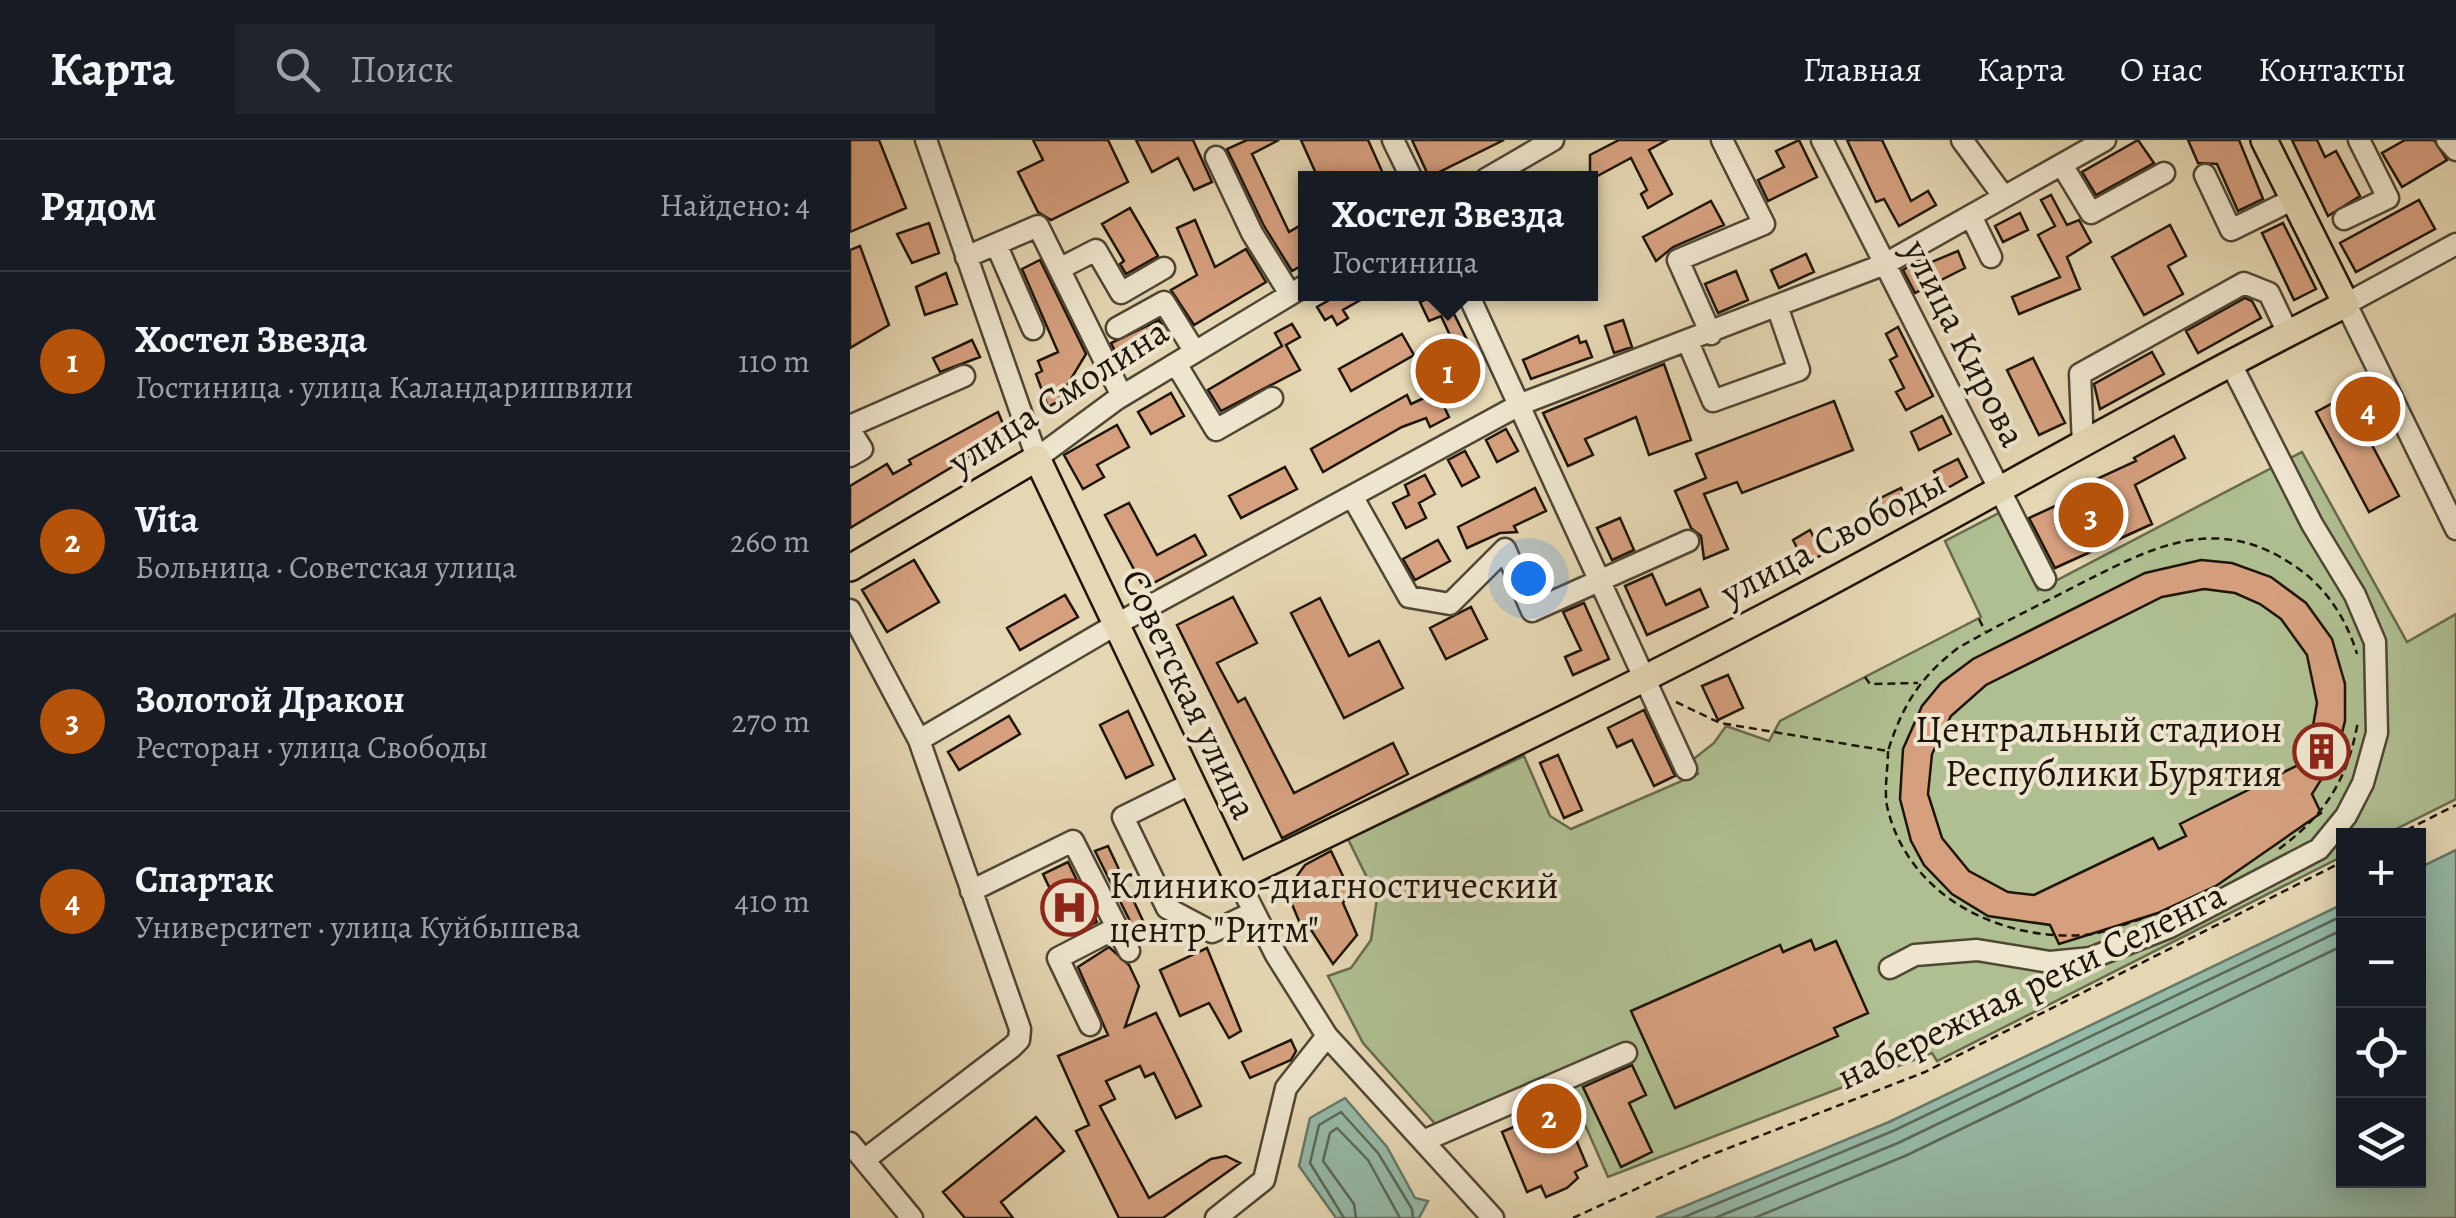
<!DOCTYPE html>
<html lang="ru">
<meta charset="utf-8">
<style>
body{margin:0;font-family:Alegreya,serif;background:#20242c;color:#f1f3f6}
.controls{position:absolute;right:30px;bottom:30px;display:grid;overflow:hidden;border-radius:0px;box-shadow:0 5px 25px #0003}
.controls button{width:90px;height:90px;display:grid;place-items:center;padding:0;border:0;border-bottom:2px solid #363941;background:#171b24;color:#f1f3f6;font:50px sans-serif}
.you{position:absolute;left:678px;top:438px;width:35px;height:35px;margin:-25px;border:8px solid #fff;border-radius:50%;background:#1a73e8;box-shadow:0 0 0 15px #1a73e833}
.badge{display:grid;place-items:center;width:65px;height:65px;border-radius:50%;background:#b45309;color:#fff;font-size:32px;font-weight:700}
.pin{position:absolute;translate:-50% -50%;border:5px solid #fff;box-shadow:0 2px 10px #0006}
.popup{position:absolute;left:448px;top:31px;width:300px;height:130px;box-sizing:border-box;display:grid;place-content:center;border-radius:0px;background:#171b24;filter:drop-shadow(0 2px 8px #0005);font-size:32px;white-space:nowrap;color:#9ea1a6}
.popup b{font-size:38px;color:#f1f3f6}
.popup::after{content:'';position:absolute;left:50%;top:100%;margin-left:-20px;border:20px solid transparent;border-top-color:#171b24}
.list{margin:0;padding:0;list-style:none}
h2{display:flex;justify-content:space-between;align-items:center;height:130px;margin:0;padding:0 40px;font-size:42px}
h2 small{font-size:32px;font-weight:400;color:#9ea1a6}
.list li{display:grid;grid-template-columns:65px 1fr auto;gap:30px;align-items:center;box-sizing:border-box;height:180px;padding:0 40px;border-top:2px solid #363941}
.list b{display:block;font-size:38px;white-space:nowrap}
.list p{margin:0;font-size:32px;white-space:nowrap;color:#9ea1a6}
.list em{font-size:32px;font-style:normal;color:#9ea1a6}
.icon{flex:none;width:55px;height:55px;fill:none;stroke:currentColor;stroke-width:2;stroke-linecap:round;stroke-linejoin:round}
.map{position:relative;flex:none;width:1606px;height:1078px;overflow:hidden}
header{display:flex;align-items:center;gap:60px;box-sizing:border-box;height:140px;padding:0 50px;background:#171b24;border-bottom:2px solid #363941}
header strong{font-size:48px}
nav{display:flex;gap:55px;margin-inline-start:auto;font-size:35px}
.search{width:700px;height:90px;background:#20242c;display:flex;align-items:center;gap:25px;box-sizing:border-box;padding:0 35px;border-radius:0px;color:#9ea1a6;font-size:38px}
main{display:flex}
aside{flex:1;background:#171b24}
.map>svg:first-child{display:block}
.green{fill:#afbf91;stroke:#666a4e;stroke-width:2.5}
.water{fill:#96baa8;stroke:#667869;stroke-width:2.5}
.lines{fill:none;stroke-linecap:round;stroke-linejoin:round}
.shore{stroke:#5a6859;stroke-width:2.5}
.building{fill:#d6a07f;stroke:#1d150a;stroke-width:2.5;fill-rule:evenodd}
.minor-casing{stroke:#4f4634;stroke-width:25}
.major-casing{stroke:#1d150a;stroke-width:30}
.path{stroke:#1d150a;stroke-width:2.5;stroke-dasharray:8 5;stroke-linecap:butt}
.minor{stroke:#eee5ce;stroke-width:20}
.major{stroke:#e5d7b3;stroke-width:25}
.labels{text-anchor:middle;dominant-baseline:central;stroke-width:8;stroke-linejoin:round;paint-order:stroke}
.street-label{font-size:38px;fill:#1d150a;stroke:#eee5ce}
.poi-label{font-size:38px;fill:#1d150a;stroke:#eee5ce;text-anchor:end}
</style>
<header>
<strong>Карта</strong>
<div class="search"><svg class="icon" aria-label="search" viewBox="0 0 24 24"><circle cx="10" cy="10" r="6"/><path d="M15 15l6 6"/></svg>Поиск</div>
<nav><a>Главная</a><a>Карта</a><a>О нас</a><a>Контакты</a></nav>
</header>
<main>
<aside>
<h2>Рядом<small>Найдено: 4</small></h2>
<ul class="list">
<li><span class="badge">1</span><div><b>Хостел Звезда</b><p>Гостиница · улица Каландаришвили</p></div><em>110 m</em></li>
<li><span class="badge">2</span><div><b>Vita</b><p>Больница · Советская улица</p></div><em>260 m</em></li>
<li><span class="badge">3</span><div><b>Золотой Дракон</b><p>Ресторан · улица Свободы</p></div><em>270 m</em></li>
<li><span class="badge">4</span><div><b>Спартак</b><p>Университет · улица Куйбышева</p></div><em>410 m</em></li>
</ul>
</aside>
<div class="map">
<svg width="1606" height="1078" viewBox="0 0 1606 1078">
<rect width="100%" height="100%" fill="#e5d7b3"/>
<filter id="stains"><feTurbulence type="fractalNoise" baseFrequency=".002" numOctaves="4"/><feColorMatrix values="0 0 0 0 .2 0 0 0 0 .09 0 0 0 0 .02 0 0 0 .5 -.17"/></filter>
<radialGradient id="worn" r=".72"><stop offset=".6" stop-color="#630" stop-opacity="0"/><stop offset="1" stop-color="#630" stop-opacity=".3"/></radialGradient>
<path class="green" d="M1452,312L1557,502L1606,474V659L1534,695L1494,696L1493,716L1087,921L1082,913L758,1037L717,944L597,997L513,903L478,836L501,828L521,800L527,758L498,699L674,616L700,676L721,689L848,634L841,621L864,603L876,586L919,601L930,581L1131,477L1095,401L1149,373L1188,450Z"/>
<path class="water" d="M1606,710V1078H806L1039,982L1493,764L1494,1040H1568L1569,728Z
M495,958L537,1007L565,1058L578,1061L569,1078H486L449,1026L460,978Z"/>
<g class="lines">
<path class="shore" d="M494,1078L460,1023L469,985L491,972L528,1013L562,1069L563,1078
M506,1078L504,1064L473,1021L480,993L487,988L518,1020L550,1078
M832,1078L1043,991L1494,775
M865,1078L1048,1003L1494,789
M904,1078L1055,1016L1494,805"/>
</g>
<path class="building" d="M0,0H29L56,68L0,92Z
M183,0H258L278,42L201,80L188,72L168,32L193,20Z
M286,0H343L362,42L344,50L328,18L302,32Z
M397,0H429L402,14L439,92L456,82V123L442,131L414,86L377,9Z
M451,0H518L535,38H468Z
M562,0H654L579,37Z
M769,0H817L799,10L822,54L798,68L791,54L797,50L781,18L740,40V15Z
M949,0L967,37L918,61L908,40L934,27L926,11Z
M997,0H1032L1061,61L1078,51L1086,65L1049,86L1034,59L1026,62Z
M1288,0L1304,23L1246,55L1232,32Z
M1338,0H1389L1413,59L1388,71L1367,24L1348,23Z
M1442,0H1467L1475,17L1486,11L1510,56L1478,76Z
M1555,0H1584L1597,20L1552,47L1532,13Z
M1201,55L1217,85L1229,80L1241,102L1217,117L1230,149L1169,174L1162,157L1210,137L1188,95L1205,86L1191,60Z
M1569,60L1585,89L1506,132L1490,103Z
M861,61L874,85L823,107L806,121L793,97Z
M280,68L308,116L276,134L270,124L274,121L252,84Z
M1170,73L1178,90L1153,102L1145,86Z
M345,80L365,127L396,109L416,142L344,185L321,150L347,135L327,88Z
M79,83L89,113L62,123L47,94Z
M1433,83L1466,149L1444,160L1412,93Z
M1320,85L1336,116L1318,126L1333,154L1294,175L1262,117Z
M10,106L39,185L0,208V110Z
M1108,111L1115,128L1065,153L1053,130L1074,118L1077,124Z
M956,114L964,132L929,148L921,130Z
M190,120L236,214L207,262L198,267L186,234L192,231L188,221L208,212L172,129Z
M886,131L898,160L868,173L855,144Z
M96,133L107,164L75,175L66,147Z
M490,154H521L493,170L498,178L487,185L482,176L475,180L467,167Z
M587,154H594L617,200L605,206L591,176L579,181L570,162Z
M1395,158L1402,161L1411,178L1348,213L1336,191Z
M309,180L321,200L273,228L261,203Z
M773,180L782,207L764,213L755,186Z
M442,184L450,197L436,205L450,230L371,271L358,250L432,206L425,193Z
M1048,187L1083,256L1056,270L1046,252L1054,248L1040,220L1047,216L1036,194Z
M552,194L564,215L501,251L489,229Z
M728,196L730,203L736,201L742,217L681,239L673,220Z
M122,200L130,217L90,232L83,218Z
M1302,212L1314,234L1250,269L1244,244Z
M602,215L613,240L594,248L583,223Z
M1183,218L1215,283L1189,295L1157,230Z
M814,224L841,300L799,315L786,277L735,299L743,315L718,326L693,273Z
M587,252L599,277L580,287L576,278L552,287L473,332L461,309L557,255L561,264Z
M321,253L334,276L301,294L288,272Z
M1496,256L1549,356L1519,372L1466,272Z
M984,261L1003,310L892,353L887,342L854,354L878,409L854,419L851,396L841,388L825,351L856,338L846,314Z
M148,272L159,298L122,315L0,388V346L37,324L43,334L61,324L59,320Z
M1092,276L1101,294L1069,310L1061,292Z
M267,285L279,307L247,325L254,337L233,349L214,315Z
M656,289L668,311L647,322L636,300Z
M1324,296L1335,318L1285,345L1302,384L1205,428L1179,378L1214,362L1219,373L1246,360L1238,343L1286,321L1284,318Z
M615,311L629,337L612,346L598,320Z
M1108,319L1117,337L1094,350L1084,331Z
M435,327L447,349L391,378L379,356Z
M575,335L585,354L569,363L576,378L556,388L543,363L559,355L555,345Z
M685,348L696,371L664,386L667,392L650,393L617,408L608,387Z
M1051,348L1061,367L1028,384L1018,364Z
M279,363L307,415L345,395L356,415L294,448L255,375Z
M770,378L784,410L762,420L747,388Z
M960,390L973,414L955,424L943,400Z
M588,400L600,421L565,440L553,419Z
M64,420L89,462L37,492L12,450Z
M1351,420L1382,423L1421,437L1456,463L1482,499L1495,544V581L1486,616L1462,654L1471,673L1366,746L1308,773L1209,804L1200,785L1138,776L1102,754L1074,725L1061,701L1050,659L1053,609L1072,566L1091,543L1123,519L1295,433ZM1354,449L1385,453L1410,464L1431,479L1457,515L1467,563L1460,603L1448,625L1330,684L1336,696L1309,709L1303,698L1184,755L1158,752L1119,731L1092,698L1078,654L1082,614L1101,576L1136,545L1312,457Z
M802,434L816,465L850,449L858,467L797,495L775,446Z
M215,455L228,477L170,510L157,488Z
M383,457L407,503L367,523L388,562L395,558L444,653L543,603L558,634L432,698L327,485Z
M470,458L499,516L529,501L553,548L494,578L441,473Z
M734,463L759,519L723,535L715,517L731,510L713,472Z
M621,467L637,499L596,519L580,488Z
M878,535L893,568L868,580L852,546Z
M794,570L825,636L804,646L782,600L767,607L758,588Z
M278,571L303,625L276,638L250,585Z
M159,576L170,594L109,630L98,612Z
M708,615L732,670L714,678L690,623Z
M258,706L301,798L291,803L245,711Z
M481,711L500,751L493,763L507,795L483,824L458,785L452,788L441,762L447,736L455,725Z
M218,722L247,782L222,795L213,776L200,782L194,770L207,764L193,734Z
M961,800L965,810L986,801L1018,873L984,888L988,896L825,968L781,871L930,805L933,812Z
M259,807L279,825L289,846L275,887L306,873L351,966L326,978L304,933L295,937L290,926L256,941L265,959L250,966L299,1058L361,1019L376,1016L390,1023L313,1078H269L226,991L239,985L208,916L258,895L228,827Z
M357,808L391,891L379,898L359,863L330,876L310,830Z
M441,900L446,911L441,920L400,938L392,922Z
M782,925L796,955L779,963L802,1012L771,1027L733,947Z
M712,966L737,1026L725,1032L728,1038L717,1048L696,1057L691,1046L677,1052L652,992Z
M186,977L214,1011L151,1062L163,1078H115L93,1052Z"/>
<g class="lines">
<defs>
<path id="minor" d="M76,0L187,318L267,259L456,145
M543,0L562,39
M972,0L1195,439
M1112,0L1154,57
M1597,0L1606,10
M366,17L402,93L440,154
M1212,25L1241,73L1314,33
M1355,35L1381,90L1444,59
M636,39L703,0
M1121,76L1141,117
M1494,79L1538,58L1509,0
M146,104L183,189
M1606,104L1496,164L1606,389
M116,117L188,86L272,256
M209,129L246,110L271,153L314,128
M618,154L836,629
M267,188L314,162L345,212
M861,194L828,120L914,84L872,0
M838,202L863,261L949,230L928,169
M326,224L366,290L422,258
M0,286L114,236
M0,290L12,309L0,316
M1233,305L1230,234L1394,143L1419,153L1438,193
M502,356L559,457L600,464L655,409L682,471L838,401
M0,470L69,600L170,889L169,900L162,907L14,1020
M69,600L265,485L671,264L1035,124L1255,0
M340,644L273,677L317,768L362,792L404,772
M387,738L426,815L477,896L643,1078
M121,751L223,701L279,811
M1040,828L1065,815L1127,810L1200,822L1241,818L1320,787L1469,709L1496,676L1513,643L1527,593L1525,502L1505,455L1462,384L1380,222
M240,885L208,818L266,788
M573,1001L776,913
M0,1003L62,1078
M366,1078L414,1040L436,948L477,896"/>
<path id="major" d="M0,428L187,318L387,738C582,643 778,550 969,448C1145,354 1318,253 1496,164L1414,0"/>
</defs>
<use href="#minor" class="minor-casing"/>
<use href="#major" class="major-casing"/>
<path class="path" d="M1129,479L1135,491
M1015,537L1020,544L1068,543
M826,562L870,583L1038,611C1052,566 1070,537 1108,508C1146,486 1185,467 1224,447C1300,408 1367,371 1446,427C1476,447 1497,480 1507,514
M1038,611C1038,628 1034,649 1037,666C1057,755 1148,801 1234,795C1253,794 1274,784 1294,778
M1545,696L1606,665
M1429,709C1476,674 1498,639 1508,581
M723,1078L853,1018L1075,932L1494,721"/>
<use href="#minor" class="minor"/>
<use href="#major" class="major"/>
</g>
<defs>
<symbol id="building-ring" viewBox="-11 -11 22 22"><circle r="9.5" fill="#eee5ce" stroke="#8f2418" stroke-width="1.5"/><path d="M-4-6H4V6H1V3H-1V6H-4ZM-2.5-4.3h1.7v1.8h-1.7ZM.8-4.3h1.7v1.8H.8ZM-2.5-1h1.7V.8h-1.7ZM.8-1h1.7V.8H.8Z" fill="#8f2418"/></symbol>
<symbol id="hospital-ring" viewBox="-11 -11 22 22"><circle r="9.5" fill="#eee5ce" stroke="#8f2418" stroke-width="1.5"/><path d="M-5-5h3v3.5h4V-5h3V5h-3V1.5h-4V5h-3Z" fill="#8f2418"/></symbol>
</defs>
<g fill-rule="evenodd">
<use href="#building-ring" x="1440" y="580" width="63" height="63"/>
<use href="#hospital-ring" x="188" y="736" width="63" height="63"/>
</g>
<g class="labels">
<g class="street-label">
<text transform="translate(1115 203) rotate(63)">улица Кирова</text>
<text transform="translate(208 256) rotate(-33)">улица Смолина</text>
<text transform="translate(983 397) rotate(-28)">улица Свободы</text>
<text transform="translate(340 554) rotate(65)">Советская улица</text>
<text transform="translate(1181 845) rotate(-26)">набережная реки Селенга</text>
</g>
<g class="poi-label">
<text x="1432" y="589">Центральный стадион<tspan x="1432" dy="44">Республики Бурятия</tspan></text>
<text x="259" y="745" text-anchor="start">Клинико-диагностический<tspan x="259" dy="44">центр "Ритм"</tspan></text>
</g>
</g>
<rect width="100%" height="100%" filter="url(#stains)"/>
<rect width="100%" height="100%" fill="url(#worn)"/>
</svg>
<div class="controls">
<button>+</button>
<button>−</button>
<button><svg class="icon" aria-label="locate" viewBox="0 0 24 24"><circle cx="12" cy="12" r="6"/><path d="M12 2v4M12 18v4M2 12h4M18 12h4"/></svg></button>
<button><svg class="icon" aria-label="layers" viewBox="0 0 24 24"><path d="M12 4l9 5-9 5-9-5zM3 14l9 5 9-5"/></svg></button>
</div>
<div class="you"></div>
<div class="pin badge" style="left:598px;top:231px">1</div>
<div class="popup"><b>Хостел Звезда</b>Гостиница</div>
<div class="pin badge" style="left:699px;top:976px">2</div>
<div class="pin badge" style="left:1241px;top:375px">3</div>
<div class="pin badge" style="left:1518px;top:269px">4</div>
</div>
</main>
